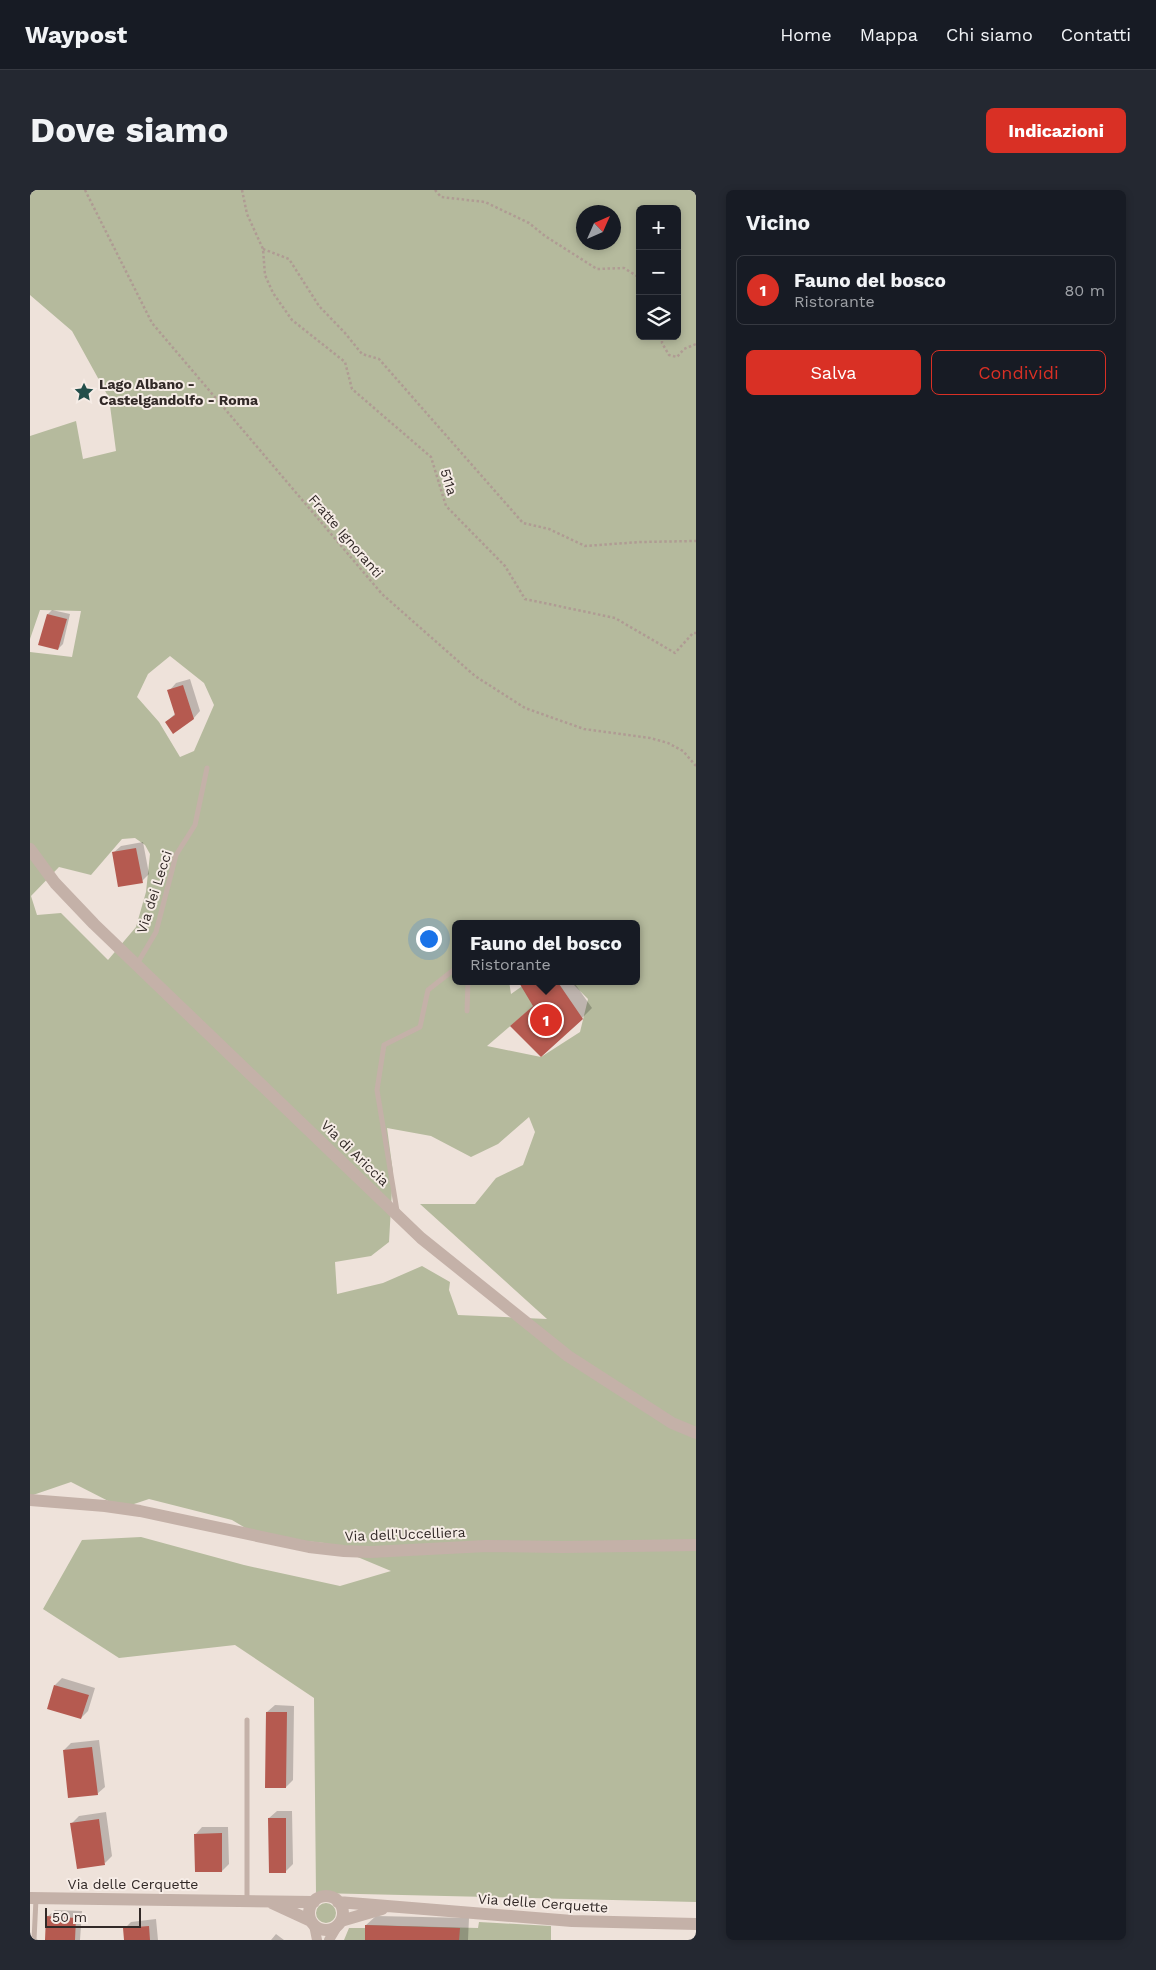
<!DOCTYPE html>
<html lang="it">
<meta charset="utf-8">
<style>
body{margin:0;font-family:"Work Sans",sans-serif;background:#242831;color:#f1f3f6}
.controls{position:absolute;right:15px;top:15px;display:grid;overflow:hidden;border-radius:8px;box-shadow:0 2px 8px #0003}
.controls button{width:45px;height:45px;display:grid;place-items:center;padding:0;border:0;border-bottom:1px solid #363941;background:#171b24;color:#f1f3f6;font:25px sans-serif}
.compass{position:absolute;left:546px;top:15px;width:45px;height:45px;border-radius:50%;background:#171b24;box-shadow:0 2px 8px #0003;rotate:45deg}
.scale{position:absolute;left:15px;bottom:12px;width:96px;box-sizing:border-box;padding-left:5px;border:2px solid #322927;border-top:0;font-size:14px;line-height:18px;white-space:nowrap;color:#322927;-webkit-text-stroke:4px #f6ece6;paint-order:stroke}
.you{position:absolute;left:398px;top:748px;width:18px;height:18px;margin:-12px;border:4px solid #fff;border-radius:50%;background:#1a73e8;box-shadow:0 0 0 8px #1a73e833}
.badge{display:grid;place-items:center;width:32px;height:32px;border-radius:50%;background:#d93025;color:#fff;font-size:16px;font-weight:700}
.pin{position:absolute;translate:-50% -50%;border:2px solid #fff;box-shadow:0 1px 5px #0006}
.popup{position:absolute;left:422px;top:730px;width:188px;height:65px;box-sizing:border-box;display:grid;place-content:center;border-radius:8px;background:#171b24;filter:drop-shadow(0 1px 4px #0005);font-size:16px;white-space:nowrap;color:#9ea1a6}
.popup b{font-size:19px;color:#f1f3f6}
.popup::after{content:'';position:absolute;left:50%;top:100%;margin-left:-10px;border:10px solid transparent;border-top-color:#171b24}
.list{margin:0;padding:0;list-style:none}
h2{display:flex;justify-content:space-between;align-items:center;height:65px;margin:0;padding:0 20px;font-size:21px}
h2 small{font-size:16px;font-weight:400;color:#9ea1a6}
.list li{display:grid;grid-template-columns:32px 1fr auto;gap:15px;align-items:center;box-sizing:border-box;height:70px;margin:0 10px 10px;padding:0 10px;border:1px solid #363941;border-radius:8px}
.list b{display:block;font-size:19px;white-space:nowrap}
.list p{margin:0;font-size:16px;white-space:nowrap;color:#9ea1a6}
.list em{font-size:16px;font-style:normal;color:#9ea1a6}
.actions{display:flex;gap:10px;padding:15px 20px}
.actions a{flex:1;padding:11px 0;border:1px solid #d93025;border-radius:8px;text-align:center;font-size:18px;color:#d93025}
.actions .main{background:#d93025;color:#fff}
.icon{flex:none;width:28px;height:28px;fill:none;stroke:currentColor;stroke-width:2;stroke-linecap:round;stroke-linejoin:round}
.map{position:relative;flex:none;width:666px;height:1750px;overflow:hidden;border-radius:8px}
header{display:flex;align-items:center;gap:30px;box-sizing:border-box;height:70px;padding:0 25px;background:#171b24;border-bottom:1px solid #363941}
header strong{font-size:24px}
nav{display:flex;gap:28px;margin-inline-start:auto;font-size:18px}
.intro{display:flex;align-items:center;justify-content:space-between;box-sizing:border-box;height:120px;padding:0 30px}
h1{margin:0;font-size:35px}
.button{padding:12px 22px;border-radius:8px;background:#d93025;color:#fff;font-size:18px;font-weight:700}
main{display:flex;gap:30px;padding:0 30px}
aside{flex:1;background:#171b24;border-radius:8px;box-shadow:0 2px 8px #0003}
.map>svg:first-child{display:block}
.green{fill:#b5ba9d;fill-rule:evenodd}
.shadow{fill:#0003}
.building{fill:#b55a50}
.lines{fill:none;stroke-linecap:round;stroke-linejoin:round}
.path{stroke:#af9b93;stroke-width:2.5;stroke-dasharray:2.5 2.5;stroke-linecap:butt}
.service{stroke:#c4b1a8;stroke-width:5}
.minor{stroke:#c4b1a8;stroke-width:10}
.tertiary{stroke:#c4b1a8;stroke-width:12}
.labels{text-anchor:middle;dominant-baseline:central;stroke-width:4;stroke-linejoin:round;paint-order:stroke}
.poi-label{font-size:14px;font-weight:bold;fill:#322927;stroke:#f6ece6;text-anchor:start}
.street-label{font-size:14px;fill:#322927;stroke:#f6ece6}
</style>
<header>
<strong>Waypost</strong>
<nav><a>Home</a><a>Mappa</a><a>Chi siamo</a><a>Contatti</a></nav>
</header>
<div class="intro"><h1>Dove siamo</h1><a class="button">Indicazioni</a></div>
<main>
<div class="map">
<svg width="666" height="1750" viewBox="0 0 666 1750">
<rect width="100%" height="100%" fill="#eee2da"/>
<path class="green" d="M0,0H666V1712L286,1703L284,1508L205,1455L89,1468L13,1419L52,1350L111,1347L214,1375L310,1396L361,1381L294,1353L229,1346L202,1330L119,1309L92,1318L41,1292L0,1306V462L42,467L51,421L10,420L0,449V246L46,231L53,269L86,261L79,208L42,141L0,105ZM610,19H647V146H610ZM554,22H584V52H554ZM140,466L174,493L184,515L164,561L150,567L129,532L107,507L118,484ZM105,648L115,655L120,664L116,702L106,737L78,770L31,723L7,725L1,706L29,677L61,685L92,649ZM426,734H606V791H540L558,809L550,842L511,867L457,856L521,801L498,792L481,804L479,791H426ZM499,927L505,942L493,975L466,988L445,1014H390L517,1129L428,1125L419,1100L420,1092L392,1076L353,1093L307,1104L305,1072L341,1066L359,1052L363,982L357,938L401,946L441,967L468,954Z
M286 1723a10 10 0 1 1 20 0a10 10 0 1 1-20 0Z
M449,1732L521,1736V1750H314L319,1738H335V1735L448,1738Z"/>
<path class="shadow" d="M22,420L40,424L33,454L28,459L18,424Z
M160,489L170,521L163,529L136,532L146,523L139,501L146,493Z
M113,652L119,684L112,691L83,663L91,656Z
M489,791H543L562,818L552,828L504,815Z
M32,1488L65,1498L58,1521L51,1528L25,1495Z
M245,1515L264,1516L263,1590L256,1597L237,1522Z
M69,1550L75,1597L67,1604L34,1560L41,1553Z
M247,1621H262L263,1674L256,1681L239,1628Z
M76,1622L82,1666L75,1673L42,1633L49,1626Z
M172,1637H198L199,1674L192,1681L165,1645Z
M25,1720L52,1721L50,1750H16L17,1727Z
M346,1726L439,1728L438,1750H336V1735Z
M126,1729L128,1750H95L94,1739L101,1732Z
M246,1744L254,1750H241Z"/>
<path class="building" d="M17,424L37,429L28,460L8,455Z
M153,495L164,529L143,544L135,532L145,525L137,500Z
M106,658L113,693L88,697L82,662Z
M488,791H527L553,829L511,867L480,836L503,816Z
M24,1495L59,1505L51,1529L17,1519Z
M236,1522H257L256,1598H235Z
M62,1557L68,1605L38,1608L33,1560Z
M238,1628H256V1683H239Z
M69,1629L75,1675L47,1679L40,1633Z
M192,1643V1682H165L164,1644Z
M16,1726L46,1728L45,1750H15Z
M335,1735L430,1738L429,1750H335Z
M119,1736L120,1750H94L93,1738Z"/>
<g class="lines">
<path class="path" d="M55,0L122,133L352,404L445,486L495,518L554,539L620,548L638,553L653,561L666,576
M212,0L217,24L233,59L235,85L243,103L262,130L315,172L322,199L401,267L416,316L475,376L495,409L585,428L645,463L663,443H666
M405,0L411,7L455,12L499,33L515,46L567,79L594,78L610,88
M233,59L259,69L289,116L315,143L332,164L349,169L493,333L519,339L555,356L610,352L666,351
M632,146V153L639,165L647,167L654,159L666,154"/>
<path class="service" d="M107,774L126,742L146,665L165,635L177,578
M437,821L438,791
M367,1021L347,900L354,855L390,837L398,800L426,778
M217,1530V1710
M4,1750L6,1709"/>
<path class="minor" d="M284,1735L287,1750
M299,1750L308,1735"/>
<path class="tertiary" d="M0,659L25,693L64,734L391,1048L538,1166L642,1233L666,1243
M0,1310L75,1316L110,1321L279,1357L314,1361L341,1362L456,1356L533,1357L666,1355
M279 1723a17 17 0 1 1 34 0a17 17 0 1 1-34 0Z
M0,1708L284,1712
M308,1712L542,1731L666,1734
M242,1713L281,1731
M311,1731L352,1719"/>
</g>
<defs>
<symbol id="sight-bare" viewBox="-9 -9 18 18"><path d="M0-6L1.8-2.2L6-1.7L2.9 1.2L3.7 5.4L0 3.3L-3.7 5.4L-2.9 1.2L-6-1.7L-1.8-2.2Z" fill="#224e4a" stroke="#f6ece6" stroke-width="2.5" paint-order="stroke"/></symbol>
</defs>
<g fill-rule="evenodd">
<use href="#sight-bare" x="40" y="188" width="28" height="28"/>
</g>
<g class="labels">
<g class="poi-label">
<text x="69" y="194">Lago Albano -<tspan x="69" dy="16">Castelgandolfo - Roma</tspan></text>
</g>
<g class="street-label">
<text transform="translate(419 292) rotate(73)">511a</text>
<text transform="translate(316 346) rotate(49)">Fratte Ignoranti</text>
<text transform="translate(124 702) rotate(-72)">Via dei Lecci</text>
<text transform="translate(325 963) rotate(44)">Via di Ariccia</text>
<text transform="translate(375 1344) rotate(-2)">Via dell'Uccelliera</text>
<text x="103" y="1694">Via delle Cerquette</text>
<text transform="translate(513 1713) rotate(4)">Via delle Cerquette</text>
</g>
</g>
</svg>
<div class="controls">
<button>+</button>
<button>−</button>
<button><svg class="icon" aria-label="layers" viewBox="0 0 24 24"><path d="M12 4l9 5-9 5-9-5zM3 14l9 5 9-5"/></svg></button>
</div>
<svg class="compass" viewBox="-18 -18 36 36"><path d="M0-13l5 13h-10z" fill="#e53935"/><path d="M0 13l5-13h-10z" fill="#9ea1a6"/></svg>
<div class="scale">50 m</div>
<div class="you"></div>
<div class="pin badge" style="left:516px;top:830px">1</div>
<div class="popup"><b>Fauno del bosco</b>Ristorante</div>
</div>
<aside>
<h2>Vicino<small></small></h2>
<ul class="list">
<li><span class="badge">1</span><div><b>Fauno del bosco</b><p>Ristorante</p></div><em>80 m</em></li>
</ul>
<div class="actions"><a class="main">Salva</a><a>Condividi</a></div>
</aside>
</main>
